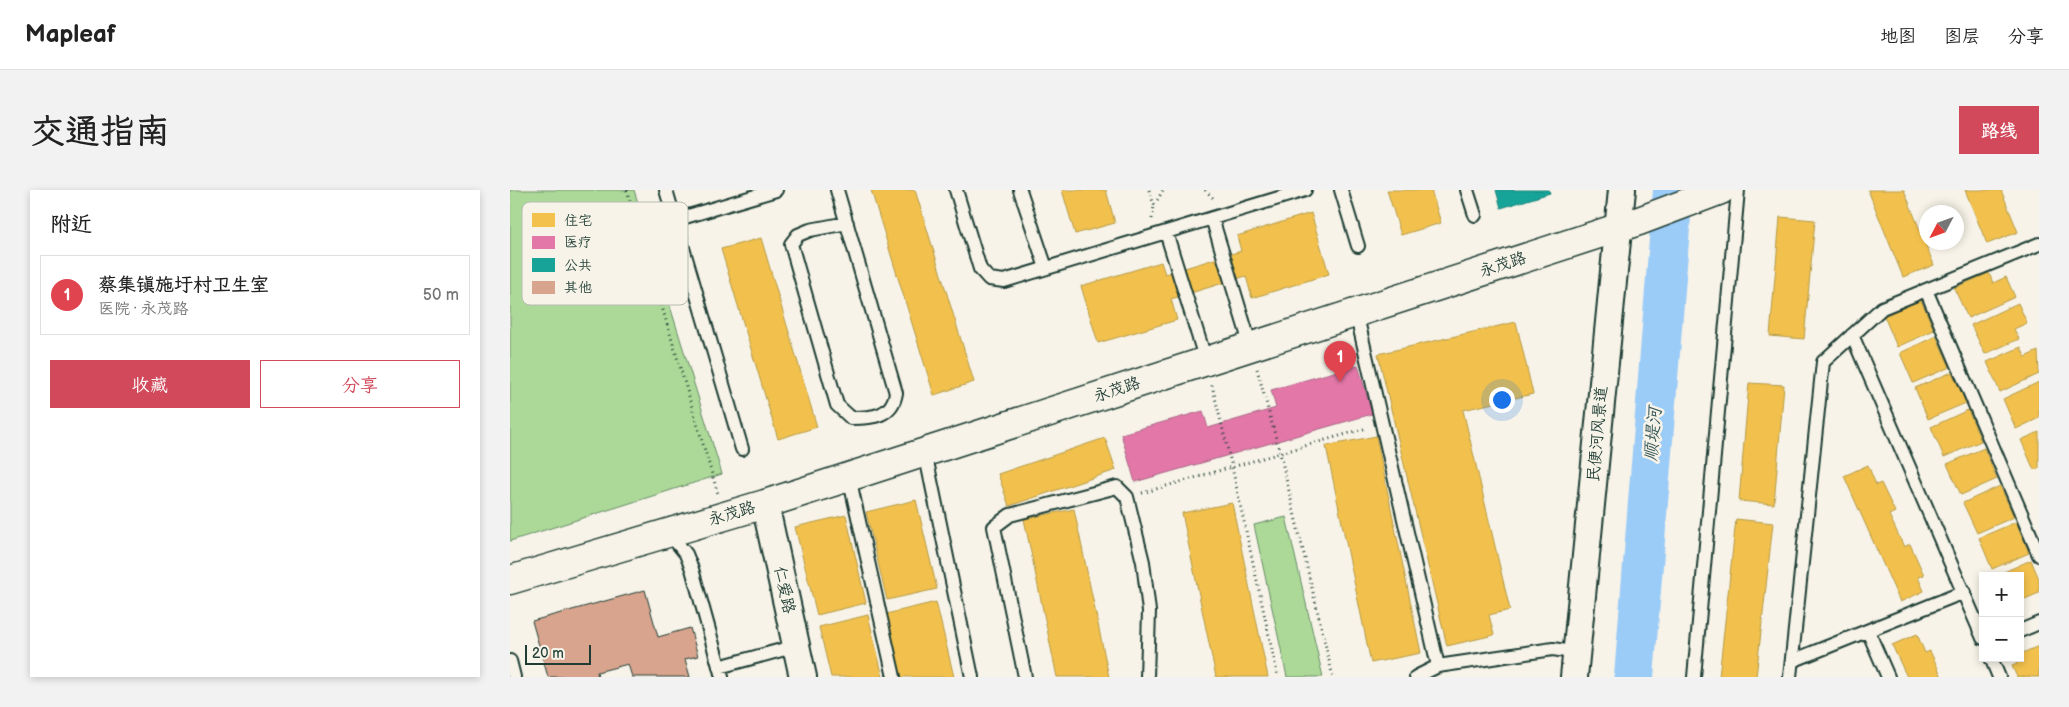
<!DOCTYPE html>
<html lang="zh">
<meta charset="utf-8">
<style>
body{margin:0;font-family:"Balsamiq Sans","LXGW WenKai TC",sans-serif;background:#f2f2f2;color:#222}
.controls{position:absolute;right:15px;bottom:15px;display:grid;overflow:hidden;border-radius:0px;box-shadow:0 2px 8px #0003}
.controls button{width:45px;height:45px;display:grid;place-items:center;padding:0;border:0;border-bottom:1px solid #e0e0e0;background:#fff;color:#222;font:25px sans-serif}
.compass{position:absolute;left:1409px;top:15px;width:45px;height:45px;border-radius:50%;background:#fff;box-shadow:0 2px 8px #0003;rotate:229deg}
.scale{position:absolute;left:15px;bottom:12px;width:66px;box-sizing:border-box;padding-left:5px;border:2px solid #1f3d34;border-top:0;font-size:14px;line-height:18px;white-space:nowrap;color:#1f3d34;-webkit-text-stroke:4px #f7f3e8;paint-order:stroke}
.you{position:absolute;left:991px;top:209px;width:18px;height:18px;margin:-12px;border:4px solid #fff;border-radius:50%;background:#1a73e8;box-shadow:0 0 0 8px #1a73e833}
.badge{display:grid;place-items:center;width:32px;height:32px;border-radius:50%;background:#d1495b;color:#fff;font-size:16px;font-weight:700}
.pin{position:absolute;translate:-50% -41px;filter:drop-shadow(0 1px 2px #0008)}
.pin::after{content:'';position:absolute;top:26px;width:18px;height:15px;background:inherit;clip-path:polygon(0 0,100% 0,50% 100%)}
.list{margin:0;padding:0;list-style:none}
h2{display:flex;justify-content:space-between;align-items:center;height:65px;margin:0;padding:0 20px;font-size:21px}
h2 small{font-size:16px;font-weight:400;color:#767676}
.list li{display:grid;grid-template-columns:32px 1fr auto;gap:15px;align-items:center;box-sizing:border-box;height:80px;margin:0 10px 10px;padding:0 10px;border:1px solid #e0e0e0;border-radius:0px}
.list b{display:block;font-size:19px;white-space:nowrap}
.list p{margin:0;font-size:16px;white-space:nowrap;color:#767676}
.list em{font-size:16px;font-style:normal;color:#767676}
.actions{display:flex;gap:10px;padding:15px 20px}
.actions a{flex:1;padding:11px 0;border:1px solid #d1495b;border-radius:0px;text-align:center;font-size:18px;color:#d1495b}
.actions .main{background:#d1495b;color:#fff}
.map{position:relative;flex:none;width:1529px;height:487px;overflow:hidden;border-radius:0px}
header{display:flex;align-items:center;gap:30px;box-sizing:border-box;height:70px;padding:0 25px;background:#fff;border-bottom:1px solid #e0e0e0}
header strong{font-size:24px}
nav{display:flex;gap:28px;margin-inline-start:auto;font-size:18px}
.intro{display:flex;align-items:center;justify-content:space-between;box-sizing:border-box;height:120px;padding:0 30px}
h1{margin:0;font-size:35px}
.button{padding:12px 22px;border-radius:0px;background:#d1495b;color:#fff;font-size:18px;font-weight:700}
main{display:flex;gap:30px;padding:0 30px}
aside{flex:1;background:#fff;border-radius:0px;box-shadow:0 2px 8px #0003}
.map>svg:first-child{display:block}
.green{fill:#acd998;stroke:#668b66}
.homes{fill:#f2c14e;stroke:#b39946}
.health{fill:#e377a8;stroke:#a86685}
.public{fill:#17a398;stroke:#19847a}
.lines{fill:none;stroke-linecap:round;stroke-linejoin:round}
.river{stroke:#9bcbf7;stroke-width:40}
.building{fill:#d8a48e;stroke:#1f3d34}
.lane-casing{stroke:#1f3d34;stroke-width:16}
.street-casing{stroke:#1f3d34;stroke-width:30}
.secondary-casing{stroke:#1f3d34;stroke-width:31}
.path{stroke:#1f3d34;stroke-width:3;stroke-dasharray:1 4;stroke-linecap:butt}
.lane{stroke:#f7f3e8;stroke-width:12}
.street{stroke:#f7f3e8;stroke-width:26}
.secondary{stroke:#f7f3e8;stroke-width:28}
.labels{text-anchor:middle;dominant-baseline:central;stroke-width:5;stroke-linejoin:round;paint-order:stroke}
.street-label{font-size:16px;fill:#1f3d34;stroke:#f7f3e8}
.water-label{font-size:18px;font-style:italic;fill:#38595b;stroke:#f7f3e8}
.key{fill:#f7f3e8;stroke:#b6bcb2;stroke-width:1}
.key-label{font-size:14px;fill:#1f3d34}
</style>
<header>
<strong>Mapleaf</strong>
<nav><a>地图</a><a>图层</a><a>分享</a></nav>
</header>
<div class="intro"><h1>交通指南</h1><a class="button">路线</a></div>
<main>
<aside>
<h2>附近<small></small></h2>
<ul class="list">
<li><span class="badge" style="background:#e0444e">1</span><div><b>蔡集镇施圩村卫生室</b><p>医院 · 永茂路</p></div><em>50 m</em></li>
</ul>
<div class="actions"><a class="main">收藏</a><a>分享</a></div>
</aside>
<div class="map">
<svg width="1529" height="487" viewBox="0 0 1529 487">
<rect width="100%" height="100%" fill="#f7f3e8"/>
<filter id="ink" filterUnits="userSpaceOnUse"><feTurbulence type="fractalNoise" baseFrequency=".02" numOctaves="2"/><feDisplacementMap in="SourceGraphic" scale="10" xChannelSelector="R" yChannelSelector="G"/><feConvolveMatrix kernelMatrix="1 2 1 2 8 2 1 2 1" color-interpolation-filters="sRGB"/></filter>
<g filter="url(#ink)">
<path class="green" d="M0,0H124L212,284L0,351Z
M776,327L813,487H777L744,335Z"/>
<path class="homes" d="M361,0H405L464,192L424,205Z
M552,0H596L605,33L565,44Z
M877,0H921L931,33L891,45Z
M1358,0H1394L1424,75L1393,87Z
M1455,0H1491L1508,42L1477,54Z
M801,23L819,84L742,108L736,86L661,109L667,130L588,153L571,96L651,72L655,84L731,61L727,46Z
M1270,27L1305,30L1294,149L1260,146Z
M251,48L307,237L268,249L211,59Z
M1479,83L1483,93L1496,87L1505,107L1458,128L1444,98Z
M1411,110L1424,140L1387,157L1374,126Z
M1508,113L1517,133L1504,139L1509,149L1475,164L1461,135Z
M1006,132L1023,204L953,220L1000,420L979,425L984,445L937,456L868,164Z
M1426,146L1440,177L1403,193L1390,163Z
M1511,157L1515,167L1528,161L1529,184L1490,202L1477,172Z
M1442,182L1456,213L1418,229L1405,198Z
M1529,192V228L1506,239L1493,209Z
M1239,193L1274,195L1264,314L1229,311Z
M1458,220L1471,251L1434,267L1421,237Z
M1529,242V278L1524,280L1511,250Z
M866,246L911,463L861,473L816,256Z
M595,248L606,280L499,316L488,284Z
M1474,258L1487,289L1451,305L1437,274Z
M1358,275L1366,295L1371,293L1385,322L1379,325L1394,357L1400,354L1414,385L1408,387L1414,401L1390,412L1334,286Z
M1490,296L1504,327L1467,343L1453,313Z
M406,310L427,399L377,410L356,322Z
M722,313L758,487H706L672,323Z
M564,319L599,487H547L514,329Z
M336,325L356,413L307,425L285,337Z
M1226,329L1263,333L1246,487H1209Z
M1506,332L1519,363L1482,379L1469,348Z
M1521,370L1529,389V403L1510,411V386H1485Z
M426,412L444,487H391L376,424Z
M358,425L373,487H321L309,437Z
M1407,444L1415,463L1420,461L1432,487H1397L1382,455Z
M1529,456V487H1507L1502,476L1507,474L1505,468H1510V464Z"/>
<path class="health" d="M848,175L862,224L625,292L611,244L693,221L698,238L766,218L761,200Z"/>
<path class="public" d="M986,0H1039L1040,3L991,18Z"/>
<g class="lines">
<path class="river" d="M1124,487L1163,0"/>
</g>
<path class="building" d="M135,400L148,447L180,438L188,466L175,469L180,487H122L118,474L87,482L88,487H38L22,431Z"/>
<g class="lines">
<defs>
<path id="lane" d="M156,0L232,259
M327,0L386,203C382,227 362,228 341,228L327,215L281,54L288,45L300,40L337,33
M446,0L470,79L479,89L494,91L795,0
M510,0L536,78
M831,0L848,56
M957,0L965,25
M702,28L741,157
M165,30L266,0
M656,42L696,171
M1416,100L1529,365
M846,122L928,476
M1342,145L1473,448
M415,262L462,487
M339,287L384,487
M159,343L176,364L182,379L212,487
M1358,441L1378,487
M1510,441L1529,433
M1481,468L1489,487
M0,471L4,487
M1282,471L1454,402
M209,477L286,456
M515,487L484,337L500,325L607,297L617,307L633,372L639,421L637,487
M906,487L928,476L1043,459L1068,463
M1184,487L1228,0
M1280,487L1313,172L1372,118L1529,54"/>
<path id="street" d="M255,314L293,487
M1064,487L1112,0"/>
<path id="secondary" d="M0,390L255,314L1129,31L1211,0"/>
</defs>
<use href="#lane" class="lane-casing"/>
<use href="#street" class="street-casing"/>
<use href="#secondary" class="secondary-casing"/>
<path class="path" d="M117,0L208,304
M639,0L644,15
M695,0L705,10
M642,29L644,16L653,0
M747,179L770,263L823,487
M702,195L722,277L768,487
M632,303L857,238"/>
<use href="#lane" class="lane"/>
<use href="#street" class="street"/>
<use href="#secondary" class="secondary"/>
</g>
</g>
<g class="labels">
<g class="street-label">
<text transform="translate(993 75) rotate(-18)">永茂路</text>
<text transform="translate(607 200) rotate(-18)">永茂路</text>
<text transform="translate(1088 244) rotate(-85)">民便河风景道</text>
<text transform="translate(222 324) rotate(-17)">永茂路</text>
<text transform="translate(274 400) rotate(78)">仁爱路</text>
</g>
<g class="water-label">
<text transform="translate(1143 244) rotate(-85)">顺堤河</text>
</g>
</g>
<rect x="12" y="12" width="166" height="103" rx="8" class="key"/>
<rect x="22" y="23" width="23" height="14" fill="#f2c14e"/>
<rect x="22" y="46" width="23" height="13" fill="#e377a8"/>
<rect x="22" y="68" width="23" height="14" fill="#17a398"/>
<rect x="22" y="91" width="23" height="13" fill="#d8a48e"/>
<g class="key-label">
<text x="54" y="35">住宅</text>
<text x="54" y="57">医疗</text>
<text x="54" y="80">公共</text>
<text x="54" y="102">其他</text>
</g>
</svg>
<div class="controls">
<button>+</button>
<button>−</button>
</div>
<svg class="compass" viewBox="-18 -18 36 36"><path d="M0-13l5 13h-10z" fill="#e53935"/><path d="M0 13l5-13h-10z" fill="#767676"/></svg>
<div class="scale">20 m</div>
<div class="you"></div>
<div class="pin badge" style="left:830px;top:192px;background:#e0444e">1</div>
</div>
</main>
